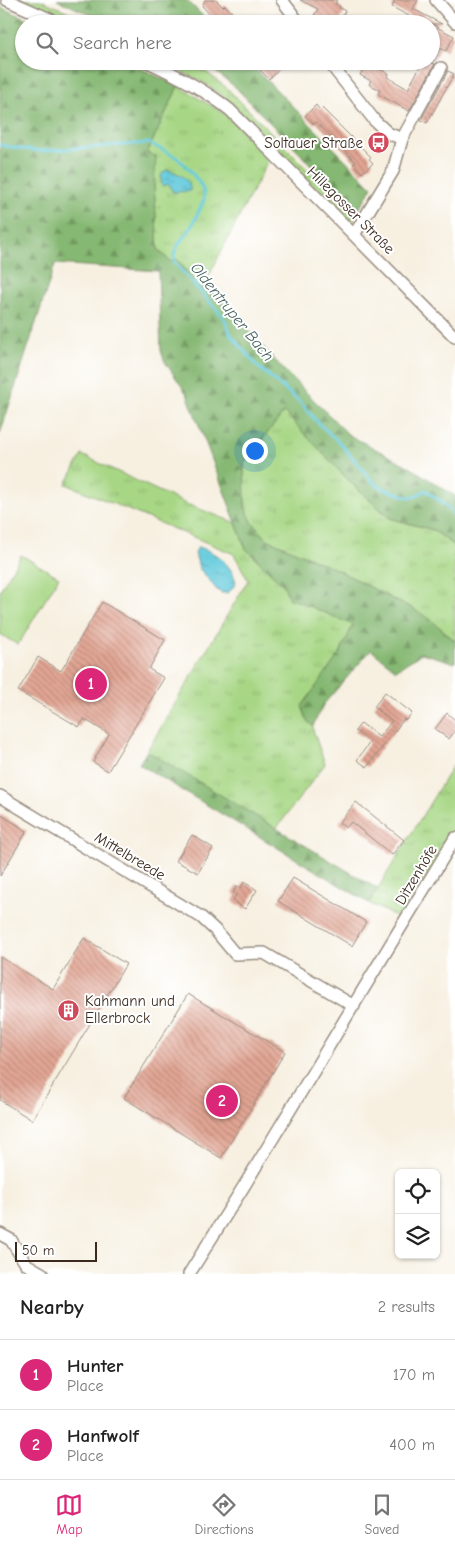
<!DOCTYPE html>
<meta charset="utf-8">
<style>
body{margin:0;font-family:"Comic Neue",sans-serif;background:#f2f2f2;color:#222}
.controls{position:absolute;right:15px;bottom:15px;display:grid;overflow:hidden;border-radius:8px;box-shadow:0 1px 4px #0004}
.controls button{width:45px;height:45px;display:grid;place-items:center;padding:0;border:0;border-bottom:1px solid #e0e0e0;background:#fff;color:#222;font:25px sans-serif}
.scale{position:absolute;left:15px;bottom:12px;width:82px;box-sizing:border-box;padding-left:5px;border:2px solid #3b2a1e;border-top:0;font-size:14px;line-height:18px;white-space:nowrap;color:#3b2a1e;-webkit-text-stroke:4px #fff;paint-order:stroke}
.you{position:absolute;left:254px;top:450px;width:18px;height:18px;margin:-12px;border:4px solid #fff;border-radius:50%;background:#1a73e8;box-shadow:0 0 0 8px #1a73e833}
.badge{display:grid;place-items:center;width:32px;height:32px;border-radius:50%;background:#db2777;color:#fff;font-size:16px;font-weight:700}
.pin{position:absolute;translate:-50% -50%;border:2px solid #fff;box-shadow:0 1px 5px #0006}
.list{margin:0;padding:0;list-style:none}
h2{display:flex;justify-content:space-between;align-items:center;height:65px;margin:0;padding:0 20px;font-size:21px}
h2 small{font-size:16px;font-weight:400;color:#767676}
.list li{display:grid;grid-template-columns:32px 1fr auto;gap:15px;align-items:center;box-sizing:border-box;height:70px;padding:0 20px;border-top:1px solid #e0e0e0}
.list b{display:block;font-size:19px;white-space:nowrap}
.list p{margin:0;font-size:16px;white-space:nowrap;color:#767676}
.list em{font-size:16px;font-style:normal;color:#767676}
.icon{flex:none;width:28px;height:28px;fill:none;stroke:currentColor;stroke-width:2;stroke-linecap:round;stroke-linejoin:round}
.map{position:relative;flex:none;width:455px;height:1274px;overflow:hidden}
.search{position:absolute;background:#fff;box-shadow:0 1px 4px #0004;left:15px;right:15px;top:15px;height:55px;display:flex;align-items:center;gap:12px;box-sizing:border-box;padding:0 18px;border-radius:28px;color:#767676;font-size:19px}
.sheet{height:205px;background:#fff}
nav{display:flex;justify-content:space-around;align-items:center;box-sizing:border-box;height:70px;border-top:1px solid #e0e0e0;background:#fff;font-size:14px;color:#767676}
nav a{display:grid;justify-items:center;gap:2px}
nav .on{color:#db2777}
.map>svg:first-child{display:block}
.grass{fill:url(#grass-tufts);stroke:#718052}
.forest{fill:url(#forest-firs);stroke:#607148}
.park{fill:#a7d785;stroke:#718052}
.water{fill:url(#water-ripples);stroke:#4e7a7c}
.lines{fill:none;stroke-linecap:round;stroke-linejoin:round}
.stream{stroke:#60c9db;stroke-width:3}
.building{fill:url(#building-back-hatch)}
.minor-casing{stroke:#998d80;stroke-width:14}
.minor{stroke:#fff;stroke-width:11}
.labels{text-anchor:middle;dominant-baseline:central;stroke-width:4;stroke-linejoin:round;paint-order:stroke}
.poi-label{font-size:15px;fill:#3b2a1e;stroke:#fff;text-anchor:end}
.street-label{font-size:15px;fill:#3b2a1e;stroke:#fff}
.water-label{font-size:16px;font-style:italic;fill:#486260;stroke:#fff}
</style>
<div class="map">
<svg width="455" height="1274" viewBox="0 0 455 1274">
<defs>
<pattern id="grass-tufts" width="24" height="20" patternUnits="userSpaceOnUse" patternTransform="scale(1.25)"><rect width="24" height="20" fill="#a7d785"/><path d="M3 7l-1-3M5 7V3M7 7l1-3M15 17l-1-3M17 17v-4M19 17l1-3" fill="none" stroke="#91b972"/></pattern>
<pattern id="forest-firs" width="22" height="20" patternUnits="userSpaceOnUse" patternTransform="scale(1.25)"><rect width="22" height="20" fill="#85b872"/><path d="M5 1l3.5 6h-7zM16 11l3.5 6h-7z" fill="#6e965d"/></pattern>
<pattern id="water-ripples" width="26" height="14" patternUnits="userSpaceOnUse" patternTransform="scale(1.25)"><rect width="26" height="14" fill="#60c9db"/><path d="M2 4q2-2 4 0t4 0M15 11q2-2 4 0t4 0" fill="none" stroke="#50a3b1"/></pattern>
<pattern id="building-back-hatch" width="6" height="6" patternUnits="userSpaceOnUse" patternTransform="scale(1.25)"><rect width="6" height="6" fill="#e2a694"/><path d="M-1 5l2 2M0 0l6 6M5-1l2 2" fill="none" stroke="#b88778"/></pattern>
</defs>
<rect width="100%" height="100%" fill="#fff"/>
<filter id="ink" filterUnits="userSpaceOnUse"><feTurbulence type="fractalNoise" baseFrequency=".02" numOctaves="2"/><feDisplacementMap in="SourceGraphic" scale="10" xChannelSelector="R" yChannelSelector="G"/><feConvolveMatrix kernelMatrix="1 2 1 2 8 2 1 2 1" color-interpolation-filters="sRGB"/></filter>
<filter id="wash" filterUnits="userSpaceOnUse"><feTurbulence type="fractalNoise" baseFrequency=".0096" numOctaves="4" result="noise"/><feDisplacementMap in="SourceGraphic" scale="20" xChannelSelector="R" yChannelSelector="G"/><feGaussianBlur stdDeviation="1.12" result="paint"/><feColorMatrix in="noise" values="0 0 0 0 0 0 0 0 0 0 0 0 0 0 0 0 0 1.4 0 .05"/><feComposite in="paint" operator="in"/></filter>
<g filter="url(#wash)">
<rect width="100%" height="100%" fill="#f7f0e1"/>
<path class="grass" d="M21,0H41L96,24H76Z
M161,61H183L206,72L227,88L356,219L348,220L346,219L232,103L206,84Z
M178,86L229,116L268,161L202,289L194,281L177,259L171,262L158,250L154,185L156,157L147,153Z
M284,412L351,483L389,518L433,530L455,546V641L442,629L410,607L394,600L340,571L267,539L252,522L245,507L244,463Z
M82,455L184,503L236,523L246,549L285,586L289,599L300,602L353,625L340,653L328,671L307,721L313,726V730L325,764L276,829L147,751L248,580L234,554L66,484Z
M455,762V829L400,919L369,903Z"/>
<path class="forest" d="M57,0H186L190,3L211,24H112Z
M0,7L39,24H24V61H125L178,86L147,153L156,156L154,185L158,250L171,262L177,259L194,281L202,289L206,283L283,369L349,435L408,466L455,496V546L433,530L390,518L351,483L284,412L244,463L245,507L252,522L267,539L340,571L394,600L410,607L430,619L455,641V663L422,653L396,670L371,650L323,705L313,726L307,721L302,706L340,653L353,625L300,602L289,599L284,586L246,549L187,394L165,362L161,351L158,271L55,264L0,434Z
M197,61H248L372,187L359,209L355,210L235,87L216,72Z
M147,751L378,889L369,903L139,764Z"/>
<path class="park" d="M21,555L59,577L18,645L0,634V590Z"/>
<path class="water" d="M166,170C177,172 191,178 190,191L173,192L169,184L162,186L161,175Z
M198,547C215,551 232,565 236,582L232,589L227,593H221L217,590L199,568L195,553Z"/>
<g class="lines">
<path class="stream" d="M0,145L22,149L40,151L149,143L176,157L189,169L199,182L204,192V200L192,226L178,245L174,254V262L224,318L231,335L257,366L299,401L319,424L340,443L374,483L382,488L408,497H414L426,490C436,500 448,504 455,516"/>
</g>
<g id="blocks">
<path class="building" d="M205,0H216L223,7L225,5L243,24H219L202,6Z
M300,0H337L335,3L340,6L339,7L345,11L338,24H323L325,21L314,16L318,9Z
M395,0H418L413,9L442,24H405L409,16L392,7Z
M431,24L454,36L446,51L440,48L432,63L435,64L409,111L378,94L380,90L369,84L371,81L360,75L368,61H372L379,65L378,68L389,74L387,77L408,89L423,61L431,62Z
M256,61H272L280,69L269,79L260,70L262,68Z
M448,71L454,74L427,123L421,120Z
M316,105L319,109L321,107L371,157L369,159L373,163L362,173L353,164L356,162L316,122L314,124L305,116Z
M102,602L165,640L149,669L164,678L108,771L93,762L109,734L84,719L79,727L18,691L38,657L61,671Z
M385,692L412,713L406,720L404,719L367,767L357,760L370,742L355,731L361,723L379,737L392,721L374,707Z
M447,713L455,720V731L449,739L435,729Z
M356,802L404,840L392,855L351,822L346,828L339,823Z
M0,814L27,831L0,876Z
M192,835L213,848L198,873L176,861Z
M293,878L366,922L352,946L278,901Z
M244,882L257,890L245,909L233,901L236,895L233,893L237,886L241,888Z
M84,938L126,964L32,1120L0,1100V957L53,989Z
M188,994L285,1052L221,1158L124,1098Z"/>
</g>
</g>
<g filter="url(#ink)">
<use href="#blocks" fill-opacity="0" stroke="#998d80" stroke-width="1"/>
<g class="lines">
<defs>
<path id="minor" d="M7,0L61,24
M282,0L300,24
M436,0L455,22
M146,61C177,75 204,89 230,110L455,337
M328,61L375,121L388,133L402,139
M354,235L393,171L402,139L441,68
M0,796L201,917L215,930L235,954L264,953L354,1006
M0,1234L11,1240L26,1264L43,1274
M189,1274L244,1186L455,838"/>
</defs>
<use href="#minor" class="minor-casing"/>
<use href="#minor" class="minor"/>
</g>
</g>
<defs>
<symbol id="bus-disc" viewBox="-11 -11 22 22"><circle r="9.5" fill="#d1495b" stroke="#fff"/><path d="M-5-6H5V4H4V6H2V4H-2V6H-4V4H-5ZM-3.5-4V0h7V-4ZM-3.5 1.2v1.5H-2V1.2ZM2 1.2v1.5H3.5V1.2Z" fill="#fff"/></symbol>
<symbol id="building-disc" viewBox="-11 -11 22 22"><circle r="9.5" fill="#d1495b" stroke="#fff"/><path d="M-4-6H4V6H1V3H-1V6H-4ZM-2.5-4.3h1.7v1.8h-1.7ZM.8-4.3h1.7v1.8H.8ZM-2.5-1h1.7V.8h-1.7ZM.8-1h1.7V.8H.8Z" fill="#fff"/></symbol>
</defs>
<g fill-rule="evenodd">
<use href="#bus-disc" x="366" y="130" width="25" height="25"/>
<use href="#building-disc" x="56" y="998" width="25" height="25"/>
</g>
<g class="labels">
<g class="poi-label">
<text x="363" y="143">Soltauer Straße</text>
<text x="85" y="1001" text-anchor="start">Kahmann und<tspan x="85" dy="17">Ellerbrock</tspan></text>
</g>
<g class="street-label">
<text transform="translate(351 210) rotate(45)">Hillegosser Straße</text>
<text transform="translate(130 856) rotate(31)">Mittelbreede</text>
<text transform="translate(416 875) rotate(-59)">Ditzenhöfe</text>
</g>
<g class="water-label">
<text transform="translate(232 312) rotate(51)">Oldentruper Bach</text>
</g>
</g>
</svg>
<div class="controls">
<button><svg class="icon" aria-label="locate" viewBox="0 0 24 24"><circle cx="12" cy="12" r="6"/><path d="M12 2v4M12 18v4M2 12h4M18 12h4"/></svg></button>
<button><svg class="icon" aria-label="layers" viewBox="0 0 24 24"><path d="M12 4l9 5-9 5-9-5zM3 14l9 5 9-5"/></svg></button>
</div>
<div class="scale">50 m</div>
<div class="you"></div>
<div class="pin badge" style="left:91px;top:684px">1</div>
<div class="pin badge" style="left:222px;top:1101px">2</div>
<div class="search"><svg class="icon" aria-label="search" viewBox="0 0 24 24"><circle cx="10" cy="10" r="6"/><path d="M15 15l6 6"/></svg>Search here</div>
</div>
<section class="sheet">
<h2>Nearby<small>2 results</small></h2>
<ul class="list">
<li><span class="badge">1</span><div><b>Hunter</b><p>Place</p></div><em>170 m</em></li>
<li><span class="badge">2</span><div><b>Hanfwolf</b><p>Place</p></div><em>400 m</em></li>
</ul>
</section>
<nav>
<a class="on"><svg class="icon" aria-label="map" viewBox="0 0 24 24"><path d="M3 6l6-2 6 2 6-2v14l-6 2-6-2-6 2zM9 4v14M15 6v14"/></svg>Map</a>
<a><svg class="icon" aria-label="directions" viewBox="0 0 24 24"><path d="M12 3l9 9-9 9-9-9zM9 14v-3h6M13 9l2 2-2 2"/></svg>Directions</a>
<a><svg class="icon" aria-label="saved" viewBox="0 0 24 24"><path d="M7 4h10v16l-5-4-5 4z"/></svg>Saved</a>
</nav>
